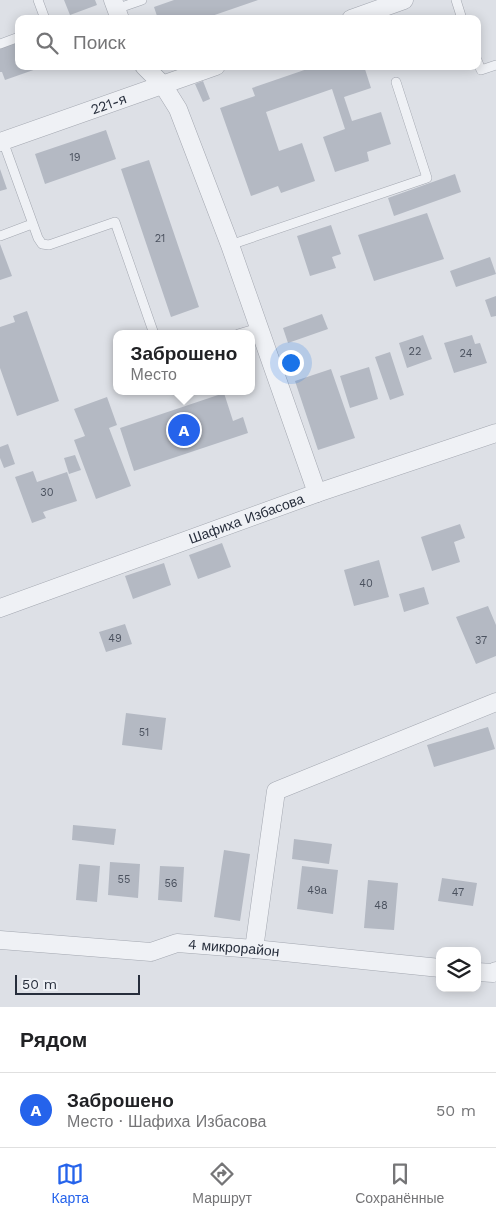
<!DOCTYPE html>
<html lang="ru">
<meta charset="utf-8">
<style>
body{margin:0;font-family:"Work Sans",sans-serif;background:#f6f6f6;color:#202124}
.controls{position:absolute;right:15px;bottom:15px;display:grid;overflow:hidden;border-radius:10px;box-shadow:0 2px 12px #0003}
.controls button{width:45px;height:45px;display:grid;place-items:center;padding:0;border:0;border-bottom:1px solid #e0e0e0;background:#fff;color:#202124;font:25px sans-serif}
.scale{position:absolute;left:15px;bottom:12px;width:125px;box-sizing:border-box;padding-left:5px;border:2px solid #272e3c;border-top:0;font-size:14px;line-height:18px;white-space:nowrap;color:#272e3c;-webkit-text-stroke:4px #eceff4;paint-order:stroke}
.you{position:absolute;left:290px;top:362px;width:18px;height:18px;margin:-12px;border:4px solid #fff;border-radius:50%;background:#1a73e8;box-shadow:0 0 0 8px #1a73e833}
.badge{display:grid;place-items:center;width:32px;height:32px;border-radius:50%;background:#2563eb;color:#fff;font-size:16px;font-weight:700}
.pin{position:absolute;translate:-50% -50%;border:2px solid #fff;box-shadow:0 1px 5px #0006}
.popup{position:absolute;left:113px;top:330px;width:142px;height:65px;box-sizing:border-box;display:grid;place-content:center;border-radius:10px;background:#fff;filter:drop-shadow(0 1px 4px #0005);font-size:16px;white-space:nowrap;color:#757577}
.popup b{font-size:19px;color:#202124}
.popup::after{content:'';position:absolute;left:50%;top:100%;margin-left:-10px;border:10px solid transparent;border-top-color:#fff}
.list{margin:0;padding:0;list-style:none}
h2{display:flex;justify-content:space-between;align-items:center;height:65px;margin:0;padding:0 20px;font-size:21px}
h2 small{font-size:16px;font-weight:400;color:#757577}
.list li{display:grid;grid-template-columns:32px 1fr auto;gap:15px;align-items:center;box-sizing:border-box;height:75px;padding:0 20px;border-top:1px solid #e0e0e0}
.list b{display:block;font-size:19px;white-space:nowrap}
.list p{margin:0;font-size:16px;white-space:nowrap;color:#757577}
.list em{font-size:16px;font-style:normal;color:#757577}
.icon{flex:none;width:28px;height:28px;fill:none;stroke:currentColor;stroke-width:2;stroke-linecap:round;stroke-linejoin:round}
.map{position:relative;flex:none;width:496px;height:1007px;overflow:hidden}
.search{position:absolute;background:#fff;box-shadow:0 2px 12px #0003;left:15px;right:15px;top:15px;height:55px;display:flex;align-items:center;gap:12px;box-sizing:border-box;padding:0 18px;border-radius:10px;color:#757577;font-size:19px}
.sheet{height:140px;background:#fff}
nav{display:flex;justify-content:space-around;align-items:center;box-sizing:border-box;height:70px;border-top:1px solid #e0e0e0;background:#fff;font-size:14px;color:#757577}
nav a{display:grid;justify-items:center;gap:2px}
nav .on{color:#2563eb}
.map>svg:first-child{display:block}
.building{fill:#b4b9c3}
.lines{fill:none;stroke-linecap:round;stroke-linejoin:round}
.service-casing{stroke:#a3a7b0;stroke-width:10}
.minor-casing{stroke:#a3a7b0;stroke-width:19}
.service{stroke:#eff1f5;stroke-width:9}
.minor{stroke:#eff1f5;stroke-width:18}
.labels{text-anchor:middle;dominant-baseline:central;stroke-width:4.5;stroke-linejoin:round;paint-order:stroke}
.number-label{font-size:11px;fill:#4a515e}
.street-label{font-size:14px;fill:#272e3c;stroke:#eceff4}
</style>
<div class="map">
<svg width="496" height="1007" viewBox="0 0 496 1007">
<rect width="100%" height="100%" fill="#dde0e6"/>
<path class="building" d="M64,0H95L97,5L70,15Z
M174,0H258L203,19H158L154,7Z
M19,41V66L42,67L5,80L2,72H0V47Z
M316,66H324L325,70L336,66H364L371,88L344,97L352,121L381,112L391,144L367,152L369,161L335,172L323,137L345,129L332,89L266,112L279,151L302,143L315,181L281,193L278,186L251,196L220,108L255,96L252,88Z
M203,81L210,99L203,102L195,84Z
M106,130L116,159L45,184L35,154Z
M149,160L199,307L171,317L121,169Z
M0,169L7,189L0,191Z
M455,174L461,192L394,216L388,198Z
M427,213L444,259L374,281L358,235Z
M331,225L341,254L332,257L336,268L310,276L297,236Z
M0,244L12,276L0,280Z
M490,257L496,274L456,287L450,271Z
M496,296V316L491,317L485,300Z
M27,311L59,401L17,416L0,368V327L15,322L13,316Z
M322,314L328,329L288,343L283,328Z
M423,335L432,359L407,368L399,343Z
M472,335L475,344L480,343L487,363L454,373L444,343Z
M390,352L404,395L390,400L375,357Z
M369,367L378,399L350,408L340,376Z
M331,369L355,438L318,450L295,381Z
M224,393L233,421L243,417L248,433L134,471L120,428Z
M107,397L117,425L109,428L131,486L96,499L74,440L85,436L74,409Z
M8,444L15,464L4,468L0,458V447Z
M75,455L81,470L69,474L64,458Z
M33,471L37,482L67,472L77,501L43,512L46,518L32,523L15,477Z
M460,524L465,538L454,542L460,562L432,571L421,537Z
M222,543L231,567L198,579L189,555Z
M379,560L389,597L354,606L344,570Z
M164,563L171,585L133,599L125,576Z
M424,587L429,604L404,612L399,594Z
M488,606L496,625V656L476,664L456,617Z
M125,624L132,644L106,652L99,632Z
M126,713L166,718L162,750L122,745Z
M488,727L495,749L434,767L427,745Z
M73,825L116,829L114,845L72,840Z
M294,839L332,844L329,864L292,859Z
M224,850L250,854L240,921L214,917Z
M110,862L140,864L138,898L108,895Z
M79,864L100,866L97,902L76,900Z
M160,866L184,867L182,902L158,900Z
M302,866L338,870L333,914L297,909Z
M442,878L477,883L473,906L438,901Z
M368,880L398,883L394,930L364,928Z"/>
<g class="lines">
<defs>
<path id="service" d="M38,0L45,19
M456,0L462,19
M116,9L142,0
M0,44L19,37
M477,60L481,70L496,65
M3,141L38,238L42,244L49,245L115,222L154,334
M0,236L32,224
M230,245L427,178L396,82
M238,334L258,328"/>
<g id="minor">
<path d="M113,0L120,19"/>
<path d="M351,19L404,0"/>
<path d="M144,66L163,85L178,109L230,245L317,493"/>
<path id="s1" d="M0,142L216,66"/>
<path id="s2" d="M0,608L317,493L496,433"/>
<path id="s3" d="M0,940L151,952L177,943L254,949L440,968"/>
<path d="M254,949L276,791L496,702"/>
<path d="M477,972L493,973L496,971"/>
</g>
</defs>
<use href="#service" class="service-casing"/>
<use href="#minor" class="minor-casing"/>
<use href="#service" class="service"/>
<use href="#minor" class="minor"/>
</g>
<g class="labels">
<g class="number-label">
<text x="75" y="157">19</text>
<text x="160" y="238">21</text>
<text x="415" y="351">22</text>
<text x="466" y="353">24</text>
<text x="47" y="492">30</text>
<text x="366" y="583">40</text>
<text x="115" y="638">49</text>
<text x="481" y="640">37</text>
<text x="144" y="732">51</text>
<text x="124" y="879">55</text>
<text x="171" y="883">56</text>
<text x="317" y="890">49а</text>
<text x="458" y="892">47</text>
<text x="381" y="905">48</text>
</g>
<g class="street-label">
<text stroke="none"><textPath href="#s1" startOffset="115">221-я</textPath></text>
<text stroke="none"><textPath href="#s2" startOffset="262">Шафиха Избасова</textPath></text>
<text stroke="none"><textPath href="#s3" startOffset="236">4 микрорайон</textPath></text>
</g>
</g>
</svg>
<div class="controls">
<button><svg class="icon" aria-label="layers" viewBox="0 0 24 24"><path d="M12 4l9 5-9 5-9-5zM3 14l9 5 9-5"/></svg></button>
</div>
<div class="scale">50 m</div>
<div class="you"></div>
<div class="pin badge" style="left:184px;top:430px">A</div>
<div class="popup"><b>Заброшено</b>Место</div>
<div class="search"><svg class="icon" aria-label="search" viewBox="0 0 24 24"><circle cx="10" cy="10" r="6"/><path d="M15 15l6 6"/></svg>Поиск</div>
</div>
<section class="sheet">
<h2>Рядом<small></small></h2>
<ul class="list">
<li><span class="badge">A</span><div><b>Заброшено</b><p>Место · Шафиха Избасова</p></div><em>50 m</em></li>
</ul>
</section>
<nav>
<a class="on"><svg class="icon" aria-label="map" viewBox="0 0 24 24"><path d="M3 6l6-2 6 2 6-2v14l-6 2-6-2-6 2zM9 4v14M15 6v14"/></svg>Карта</a>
<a><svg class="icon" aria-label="directions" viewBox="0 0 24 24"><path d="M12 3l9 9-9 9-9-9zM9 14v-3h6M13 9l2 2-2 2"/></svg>Маршрут</a>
<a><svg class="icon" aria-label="saved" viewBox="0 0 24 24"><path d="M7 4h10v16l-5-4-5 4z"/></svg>Сохранённые</a>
</nav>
